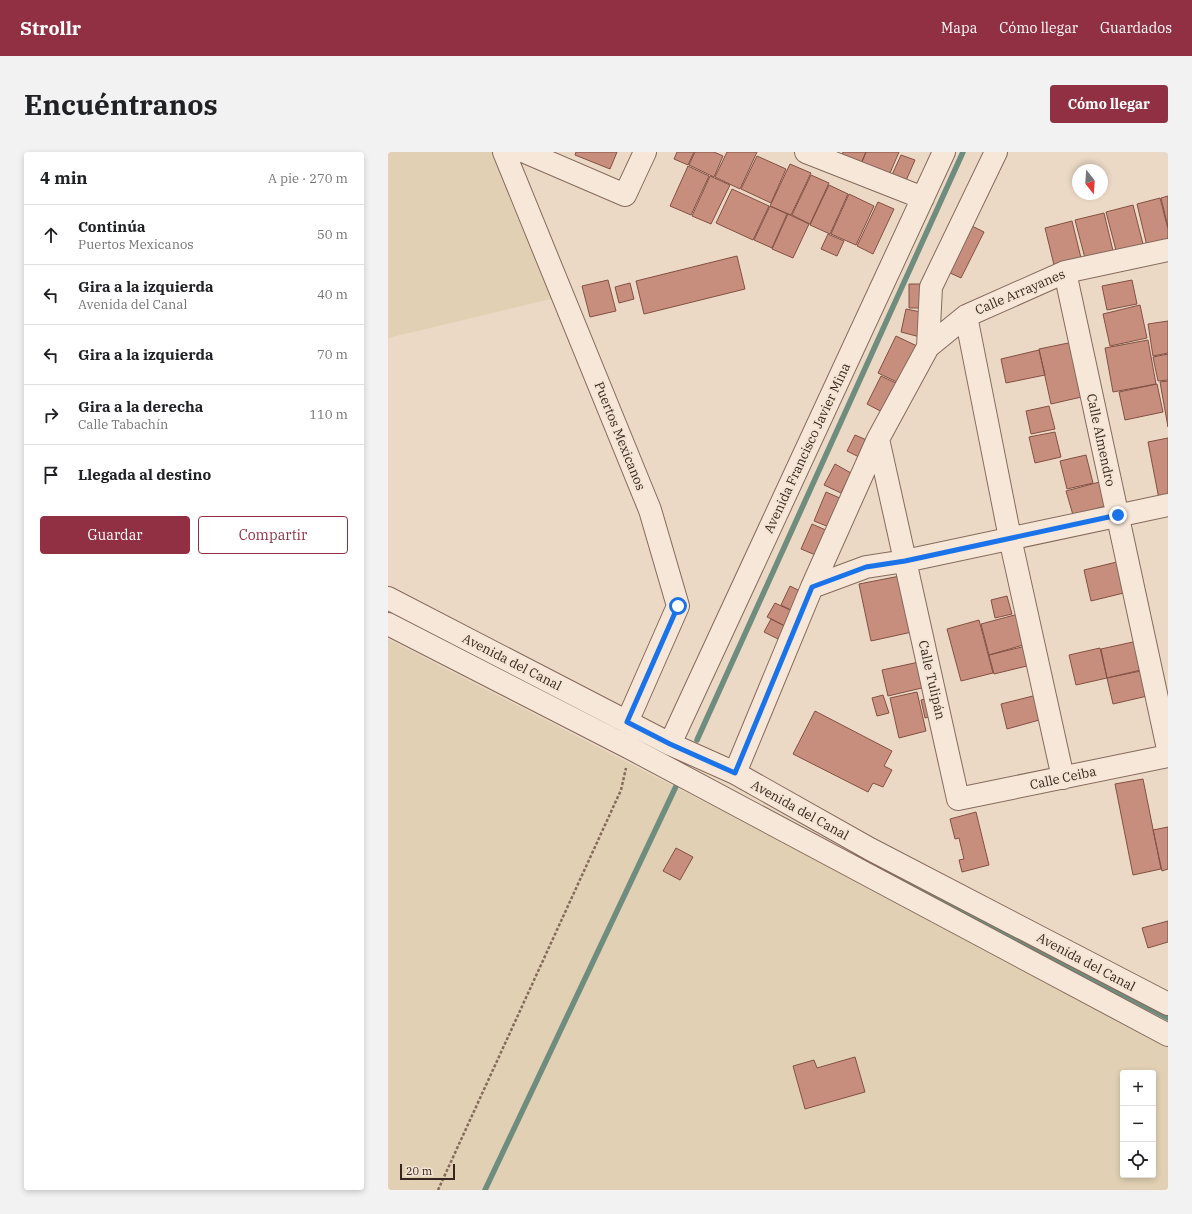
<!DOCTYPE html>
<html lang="es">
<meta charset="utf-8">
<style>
body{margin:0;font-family:"IBM Plex Serif",serif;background:#f2f2f2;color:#202124}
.controls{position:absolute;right:12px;bottom:12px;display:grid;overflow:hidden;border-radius:4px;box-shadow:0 2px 6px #0003}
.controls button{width:36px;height:36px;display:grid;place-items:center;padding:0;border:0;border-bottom:1px solid #e0e0e0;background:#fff;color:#202124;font:20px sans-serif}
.compass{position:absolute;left:684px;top:12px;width:36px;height:36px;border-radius:50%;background:#fff;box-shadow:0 2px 6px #0003;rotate:163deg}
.scale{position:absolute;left:12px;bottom:10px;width:55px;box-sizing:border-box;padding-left:4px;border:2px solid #36261f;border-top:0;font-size:11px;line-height:14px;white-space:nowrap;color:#36261f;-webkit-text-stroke:3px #f3e4d4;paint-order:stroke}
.stop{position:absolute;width:12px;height:12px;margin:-9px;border:3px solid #1a73e8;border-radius:50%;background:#fff}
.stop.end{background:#1a73e8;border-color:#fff;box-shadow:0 1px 4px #0008}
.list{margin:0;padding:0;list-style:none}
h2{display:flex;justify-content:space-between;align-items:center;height:52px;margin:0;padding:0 16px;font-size:17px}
h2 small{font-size:13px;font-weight:400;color:#757577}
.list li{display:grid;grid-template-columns:26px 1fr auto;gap:12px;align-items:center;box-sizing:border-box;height:60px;padding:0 16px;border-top:1px solid #e0e0e0}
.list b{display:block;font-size:15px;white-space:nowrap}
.list p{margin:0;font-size:13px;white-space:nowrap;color:#757577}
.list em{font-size:13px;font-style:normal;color:#757577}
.actions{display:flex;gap:8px;padding:12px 16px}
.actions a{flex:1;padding:9px 0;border:1px solid #913043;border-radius:4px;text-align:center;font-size:14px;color:#913043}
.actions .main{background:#913043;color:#fff}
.icon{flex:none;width:22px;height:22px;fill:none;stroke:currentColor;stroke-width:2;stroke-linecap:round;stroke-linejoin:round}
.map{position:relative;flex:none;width:780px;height:1038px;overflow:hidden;border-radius:4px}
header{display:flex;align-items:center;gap:24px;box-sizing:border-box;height:56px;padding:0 20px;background:#913043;color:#fff}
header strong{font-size:19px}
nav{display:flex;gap:22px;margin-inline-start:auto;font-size:14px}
.intro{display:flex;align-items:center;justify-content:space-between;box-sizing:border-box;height:96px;padding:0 24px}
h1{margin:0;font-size:28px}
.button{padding:10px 18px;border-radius:4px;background:#913043;color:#fff;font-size:14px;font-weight:700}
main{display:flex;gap:24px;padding:0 24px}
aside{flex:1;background:#fff;border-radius:4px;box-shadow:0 2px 6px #0003}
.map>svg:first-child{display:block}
.farmland{fill:#e1d0b3;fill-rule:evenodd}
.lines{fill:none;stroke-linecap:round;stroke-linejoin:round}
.stream{stroke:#6e8d7f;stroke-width:5.5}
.building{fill:#c78e7d;stroke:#835043}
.minor-casing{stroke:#856a5c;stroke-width:24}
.path{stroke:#856a5c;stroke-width:2.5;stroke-dasharray:3 2;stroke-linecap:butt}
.minor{stroke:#f7e7d8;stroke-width:22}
.route{stroke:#1a73e8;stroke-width:5}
.labels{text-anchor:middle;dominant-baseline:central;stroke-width:4;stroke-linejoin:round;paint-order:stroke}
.street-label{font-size:13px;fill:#36261f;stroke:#f3e4d4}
</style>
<header>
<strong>Strollr</strong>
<nav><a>Mapa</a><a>Cómo llegar</a><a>Guardados</a></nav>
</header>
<div class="intro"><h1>Encuéntranos</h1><a class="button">Cómo llegar</a></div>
<main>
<aside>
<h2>4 min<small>A pie · 270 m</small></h2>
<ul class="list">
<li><svg class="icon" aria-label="ahead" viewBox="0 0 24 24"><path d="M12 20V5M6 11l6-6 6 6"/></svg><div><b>Continúa</b><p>Puertos Mexicanos</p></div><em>50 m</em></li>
<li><svg class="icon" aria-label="left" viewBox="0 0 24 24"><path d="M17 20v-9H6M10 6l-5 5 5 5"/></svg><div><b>Gira a la izquierda</b><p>Avenida del Canal</p></div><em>40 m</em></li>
<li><svg class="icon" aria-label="left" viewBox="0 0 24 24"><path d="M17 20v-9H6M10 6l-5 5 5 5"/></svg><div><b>Gira a la izquierda</b></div><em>70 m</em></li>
<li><svg class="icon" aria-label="right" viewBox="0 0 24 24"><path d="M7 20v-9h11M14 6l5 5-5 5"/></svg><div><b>Gira a la derecha</b><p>Calle Tabachín</p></div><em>110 m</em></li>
<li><svg class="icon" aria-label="arrive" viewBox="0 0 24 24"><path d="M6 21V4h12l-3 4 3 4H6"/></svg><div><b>Llegada al destino</b></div></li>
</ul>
<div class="actions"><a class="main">Guardar</a><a>Compartir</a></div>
</aside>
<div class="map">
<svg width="780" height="1038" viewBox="0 0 780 1038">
<rect width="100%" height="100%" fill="#ebd9c5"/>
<path class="farmland" d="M0,0H107L171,145L0,186Z
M0,487L780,889V1038H0ZM735,921H765V1023H735Z"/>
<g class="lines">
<path class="stream" d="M309,588L575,0
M493,718L780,866
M97,1038L291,628"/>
</g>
<path class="building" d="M188,0H229L222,17L187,3Z
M289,0H306L300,13L286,7Z
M307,0H326L335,4L326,25L301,13Z
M339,0H369L352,37L327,25Z
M455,0H478L473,12L454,4Z
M478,0H511L499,28L471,16Z
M513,3L527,8L517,31L503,25Z
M369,4L398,17L383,51L353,37Z
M402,12L423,21L403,63L382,54Z
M300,14L321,24L303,63L282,54Z
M423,23L441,31L422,72L404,63Z
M322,24L342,33L323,72L304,64Z
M441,33L460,42L442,82L422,73Z
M344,37L381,54L365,88L328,71Z
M461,42L486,54L468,93L443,82Z
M780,44V75L773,46Z
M772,46L780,77V90L759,94L749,52Z
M490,50L506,57L485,102L469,94Z
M745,53L756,96L729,102L718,60Z
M382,54L399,62L384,96L366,88Z
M716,61L726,103L698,110L687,68Z
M400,62L421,72L405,106L384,97Z
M684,69L694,110L667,117L657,76Z
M582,73L596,80L573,126L558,119Z
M440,82L456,89L449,104L433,97Z
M349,104L357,137L256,162L248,129Z
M220,128L228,159L202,165L194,134Z
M744,128L749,152L719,158L714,134Z
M242,131L246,147L231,151L227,135Z
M521,132H540L539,156H521Z
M752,153L759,186L722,194L715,162Z
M518,157L538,161L532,185L513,180Z
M780,169V201L765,204L760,172Z
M508,184L529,194L511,231L490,221Z
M760,188L768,232L725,240L717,196Z
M690,189L702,243L663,252L651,197Z
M651,198L657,223L618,231L613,207Z
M780,202V228L770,229L765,205Z
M493,224L512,233L498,262L479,252Z
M780,229V275L772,230Z
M769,232L775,260L737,268L731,240Z
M661,254L667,277L643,282L638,259Z
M667,280L673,305L647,311L641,285Z
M467,283L481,289L473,306L459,299Z
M780,286V345L771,347L760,290Z
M698,303L705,331L679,337L672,309Z
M447,312L463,321L453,341L436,333Z
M719,328L725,352L685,363L678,339Z
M438,340L454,347L441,375L426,369Z
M424,372L440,379L430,404L413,397Z
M737,408L744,439L703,449L696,418Z
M512,424L524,480L483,489L471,432Z
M402,434L412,439L403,458L393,453Z
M619,444L624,462L607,466L603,448Z
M387,451L404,459L397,474L379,465Z
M634,461L642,491L601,503L593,472Z
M383,467L397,474L390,487L376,480Z
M591,468L605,521L573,529L559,477Z
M754,488L761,516L719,526L713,497Z
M642,493L647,512L606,522L601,503Z
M712,496L719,526L688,533L681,503Z
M531,510L538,535L500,544L494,518Z
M762,517L768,542L725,552L719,526Z
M529,540L538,579L511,586L502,546Z
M495,543L501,561L489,564L484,546Z
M649,543L655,567L619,577L613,552Z
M541,546L545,564L537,566L533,548Z
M427,559L504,599L496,614L504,618L495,635L485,631L480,640L405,602Z
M755,627L773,717L745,723L727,632Z
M588,660L601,713L574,720L571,708L576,707L571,686L567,687L562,667Z
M780,675V717L774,719L765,678Z
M288,696L305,705L292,728L275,719Z
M780,769V790L760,796L754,776Z
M467,905L477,940L417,957L405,914L426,908L429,916Z"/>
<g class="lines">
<defs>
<path id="minor" d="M116,0L262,358L290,454L239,570
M137,0L237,43L257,0
M418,0L535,46
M677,120L780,597
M578,164L622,386L675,626
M540,195L543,135L608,0
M490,287L570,647L780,604
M424,435L478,415L517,409L780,353
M0,446L282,592L347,621L482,697L780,852
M0,472L242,596L780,883
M282,592L556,0
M347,621L424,435L490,287L540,195L578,164L677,120L780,98"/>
</defs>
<use href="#minor" class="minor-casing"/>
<path class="path" d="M50,1038L233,638L238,616"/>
<use href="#minor" class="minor"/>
</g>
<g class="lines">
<path class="route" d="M290,454L239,570L282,592L347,621L424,435L478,415L517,409L730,363"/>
</g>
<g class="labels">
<g class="street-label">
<text transform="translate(632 140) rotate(-23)">Calle Arrayanes</text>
<text transform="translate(232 284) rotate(68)">Puertos Mexicanos</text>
<text transform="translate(713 288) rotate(78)">Calle Almendro</text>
<text transform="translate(419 296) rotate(-65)">Avenida Francisco Javier Mina</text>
<text transform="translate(124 510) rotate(27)">Avenida del Canal</text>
<text transform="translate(544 528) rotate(77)">Calle Tulipán</text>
<text transform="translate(675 626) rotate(-12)">Calle Ceiba</text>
<text transform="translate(412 658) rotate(29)">Avenida del Canal</text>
<text transform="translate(698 810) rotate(28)">Avenida del Canal</text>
</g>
</g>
</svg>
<div class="controls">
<button>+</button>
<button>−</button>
<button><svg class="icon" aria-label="locate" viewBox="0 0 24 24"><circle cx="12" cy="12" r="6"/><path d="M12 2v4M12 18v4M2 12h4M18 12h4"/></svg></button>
</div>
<svg class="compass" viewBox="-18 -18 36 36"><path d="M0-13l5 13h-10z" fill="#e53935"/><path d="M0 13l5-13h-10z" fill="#757577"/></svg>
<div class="scale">20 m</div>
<div class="stop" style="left:290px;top:454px"></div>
<div class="stop end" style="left:730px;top:363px"></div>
</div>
</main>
